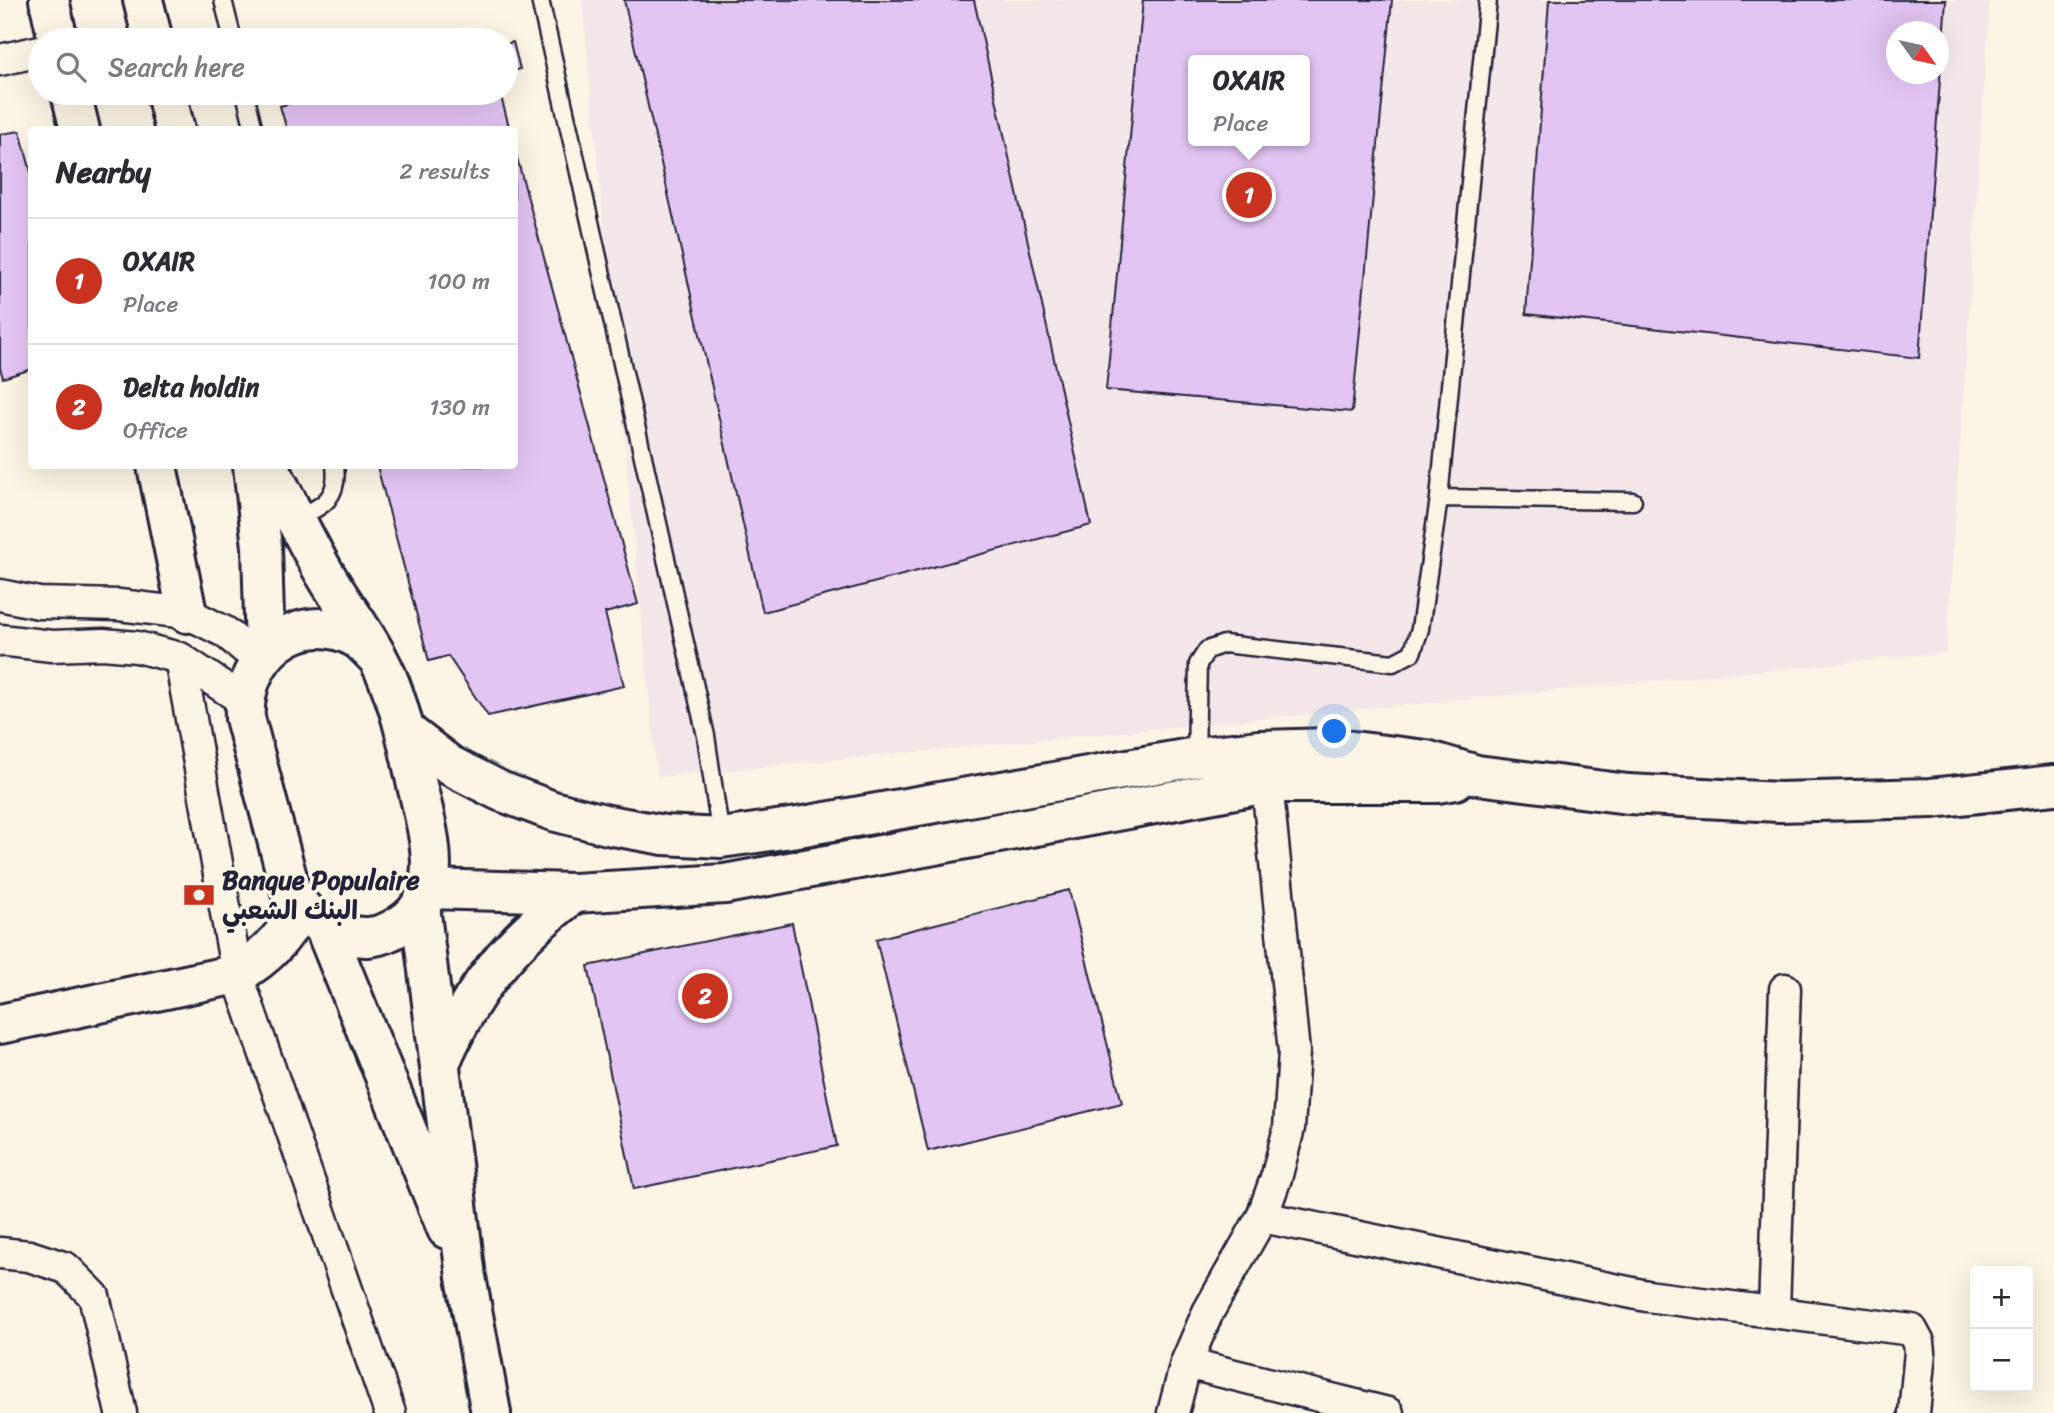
<!DOCTYPE html>
<meta charset="utf-8">
<style>
body{margin:0;font-family:Sriracha,"Playpen Sans Arabic",sans-serif;background:#f2f2f3;color:#2b2b33}
.controls{position:absolute;right:21px;bottom:21px;display:grid;overflow:hidden;border-radius:7px;box-shadow:0 7px 28px #0002}
.controls button{width:63px;height:63px;display:grid;place-items:center;padding:0;border:0;border-bottom:2px solid #e1e1e2;background:#fff;color:#2b2b33;font:35px sans-serif}
.compass{position:absolute;left:1886px;top:21px;width:63px;height:63px;border-radius:50%;background:#fff;box-shadow:0 7px 28px #0002;rotate:123deg}
.you{position:absolute;left:1335px;top:732px;width:24px;height:24px;margin:-18px;border:5px solid #fff;border-radius:50%;background:#1a73e8;box-shadow:0 0 0 10px #1a73e833}
.badge{display:grid;place-items:center;width:46px;height:46px;border-radius:50%;background:#c8321e;color:#fff;font-size:23px;font-weight:700}
.pin{position:absolute;translate:-50% -50%;border:4px solid #fff;box-shadow:0 2px 7px #0006}
.popup{position:absolute;left:1188px;top:55px;width:122px;height:91px;box-sizing:border-box;display:grid;place-content:center;border-radius:7px;background:#fff;filter:drop-shadow(0 2px 5px #0005);font-size:23px;white-space:nowrap;color:#7c7c81}
.popup b{font-size:26px;color:#2b2b33}
.popup::after{content:'';position:absolute;left:50%;top:100%;margin-left:-14px;border:14px solid transparent;border-top-color:#fff}
.list{margin:0;padding:0;list-style:none}
h2{display:flex;justify-content:space-between;align-items:center;height:91px;margin:0;padding:0 28px;font-size:30px}
h2 small{font-size:23px;font-weight:400;color:#7c7c81}
.list li{display:grid;grid-template-columns:46px 1fr auto;gap:21px;align-items:center;box-sizing:border-box;height:126px;padding:0 28px;border-top:2px solid #e1e1e2}
.list b{display:block;font-size:26px;white-space:nowrap}
.list p{margin:0;font-size:23px;white-space:nowrap;color:#7c7c81}
.list em{font-size:23px;font-style:normal;color:#7c7c81}
.icon{flex:none;width:38px;height:38px;fill:none;stroke:currentColor;stroke-width:2;stroke-linecap:round;stroke-linejoin:round}
.map{position:relative;flex:none;width:2054px;height:1413px;overflow:hidden}
.search{position:absolute;background:#fff;box-shadow:0 7px 28px #0002;left:28px;top:28px;width:490px;height:77px;display:flex;align-items:center;gap:18px;box-sizing:border-box;padding:0 24px;border-radius:38px;color:#7c7c81;font-size:26px}
.panel{position:absolute;background:#fff;box-shadow:0 7px 28px #0002;left:28px;top:126px;width:490px;height:343px;border-radius:7px}
.map>svg:first-child{display:block}
.built{fill:#f4e7e9;fill-rule:evenodd}
.building{fill:#e3c5f3;stroke:#22223b;stroke-width:2;fill-rule:evenodd}
.lines{fill:none;stroke-linecap:round;stroke-linejoin:round}
.lane-casing{stroke:#22223b;stroke-width:21}
.street-casing{stroke:#22223b;stroke-width:35}
.secondary-casing{stroke:#22223b;stroke-width:44}
.primary-casing{stroke:#22223b;stroke-width:44}
.lane{stroke:#fcf5e5;stroke-width:16}
.street{stroke:#fcf5e5;stroke-width:30}
.secondary{stroke:#fcf5e5;stroke-width:38}
.primary{stroke:#fcf5e5;stroke-width:38}
.labels{text-anchor:middle;dominant-baseline:central;stroke-width:7;stroke-linejoin:round;paint-order:stroke}
.poi-label{font-size:26px;font-weight:bold;fill:#22223b;stroke:#fcf5e5;text-anchor:start}
</style>
<div class="map">
<svg width="2054" height="1413" viewBox="0 0 2054 1413">
<rect width="100%" height="100%" fill="#fcf5e5"/>
<filter id="ink" filterUnits="userSpaceOnUse"><feTurbulence type="fractalNoise" baseFrequency=".0143" numOctaves="2"/><feDisplacementMap in="SourceGraphic" scale="14" xChannelSelector="R" yChannelSelector="G"/><feConvolveMatrix kernelMatrix="1 2 1 2 8 2 1 2 1" color-interpolation-filters="sRGB"/></filter>
<g filter="url(#ink)">
<path class="built" d="M582,0H1990L1946,653L657,777ZM1896,32H1938V74H1896ZM1193,60H1305V141H1193Z"/>
<path class="building" d="M624,0H974L1091,525L763,612Z
M1143,0H1392L1352,412L1106,390ZM1193,60H1305V141H1193Z
M1549,0H1946L1919,358L1526,314ZM1896,32H1938V74H1896Z
M513,42L520,69L506,73V44Z
M328,93H500L510,130H287L280,106Z
M20,131L32,176V369L3,378L0,368V134Z
M514,147L638,604L605,613L624,686L488,716L448,656L429,661L377,466H514Z
M1069,890L1122,1103L928,1151L876,939Z
M792,923L837,1146L634,1189L588,966Z"/>
<g class="lines">
<defs>
<path id="lane" d="M223,0L233,40
M540,0L706,736L721,838
M245,93L254,130
M1439,498L1488,0
M296,517C324,508 339,496 335,466
M1196,757L1198,664L1207,650L1224,644L1393,663L1412,653L1420,629L1439,498L1633,501"/>
<path id="street" d="M0,60L40,51
M0,595L39,603L119,605L187,613L225,632L260,661
M0,640L52,646L103,644L137,647L180,658L244,701
M180,658L237,974L390,1413
M1262,1217L1647,1296L1912,1330L1919,1343L1920,1352L1914,1413
M0,1253L29,1256L66,1268L94,1296L121,1413
M1774,1311L1785,989
M1186,1363L1388,1413
M1173,1413L1186,1363L1208,1312L1262,1217L1277,1175L1289,1128L1294,1052L1267,783"/>
<path id="secondary" d="M49,0L58,40
M71,93L80,130
M157,466L187,613
M405,731L449,765L500,791L553,811L608,825L664,835L721,838L798,827L1196,757L1259,750L1329,748L1426,760L1477,775L1628,794L1779,802L1931,798L2054,785
M427,889L574,893L725,884L1267,783H1437L1455,780
M0,1024L237,974C268,956 283,939 300,908"/>
<path id="primary" d="M143,0L153,40
M166,93L175,130
M253,466L262,547L265,654
M268,466C288,501 304,539 325,574C346,610 375,645 390,684C402,715 409,748 416,781C426,825 450,894 402,924C392,931 381,936 368,937C337,938 309,921 292,896L245,718C241,656 299,605 358,639C365,644 371,652 378,658
M420,906L466,1277L491,1413
M324,926L447,1229
M440,1063C473,987 509,943 574,893"/>
</defs>
<use href="#lane" class="lane-casing"/>
<use href="#street" class="street-casing"/>
<use href="#secondary" class="secondary-casing"/>
<use href="#primary" class="primary-casing"/>
<use href="#lane" class="lane"/>
<use href="#street" class="street"/>
<use href="#secondary" class="secondary"/>
<use href="#primary" class="primary"/>
</g>
</g>
<defs>
<symbol id="bank-bare" viewBox="-9 -9 18 18"><path d="M-6-4H6V4H-6ZM0-2.3a2.3 2.3 0 1 0 0 4.6a2.3 2.3 0 1 0 0-4.6Z" fill="#c8321e" stroke="#fcf5e5" stroke-width="2.5" paint-order="stroke"/></symbol>
</defs>
<g fill-rule="evenodd">
<use href="#bank-bare" x="177" y="873" width="44" height="44"/>
</g>
<g class="labels">
<g class="poi-label">
<text x="222" y="880">Banque Populaire<tspan x="222" dy="30">البنك الشعبي</tspan></text>
</g>
</g>
</svg>
<div class="controls">
<button>+</button>
<button>−</button>
</div>
<svg class="compass" viewBox="-18 -18 36 36"><path d="M0-13l5 13h-10z" fill="#e53935"/><path d="M0 13l5-13h-10z" fill="#7c7c81"/></svg>
<div class="you"></div>
<div class="pin badge" style="left:1249px;top:195px">1</div>
<div class="popup"><b>OXAIR</b>Place</div>
<div class="pin badge" style="left:705px;top:996px">2</div>
<div class="search"><svg class="icon" aria-label="search" viewBox="0 0 24 24"><circle cx="10" cy="10" r="6"/><path d="M15 15l6 6"/></svg>Search here</div>
<section class="panel">
<h2>Nearby<small>2 results</small></h2>
<ul class="list">
<li><span class="badge">1</span><div><b>OXAIR</b><p>Place</p></div><em>100 m</em></li>
<li><span class="badge">2</span><div><b>Delta holdin</b><p>Office</p></div><em>130 m</em></li>
</ul>
</section>
</div>
